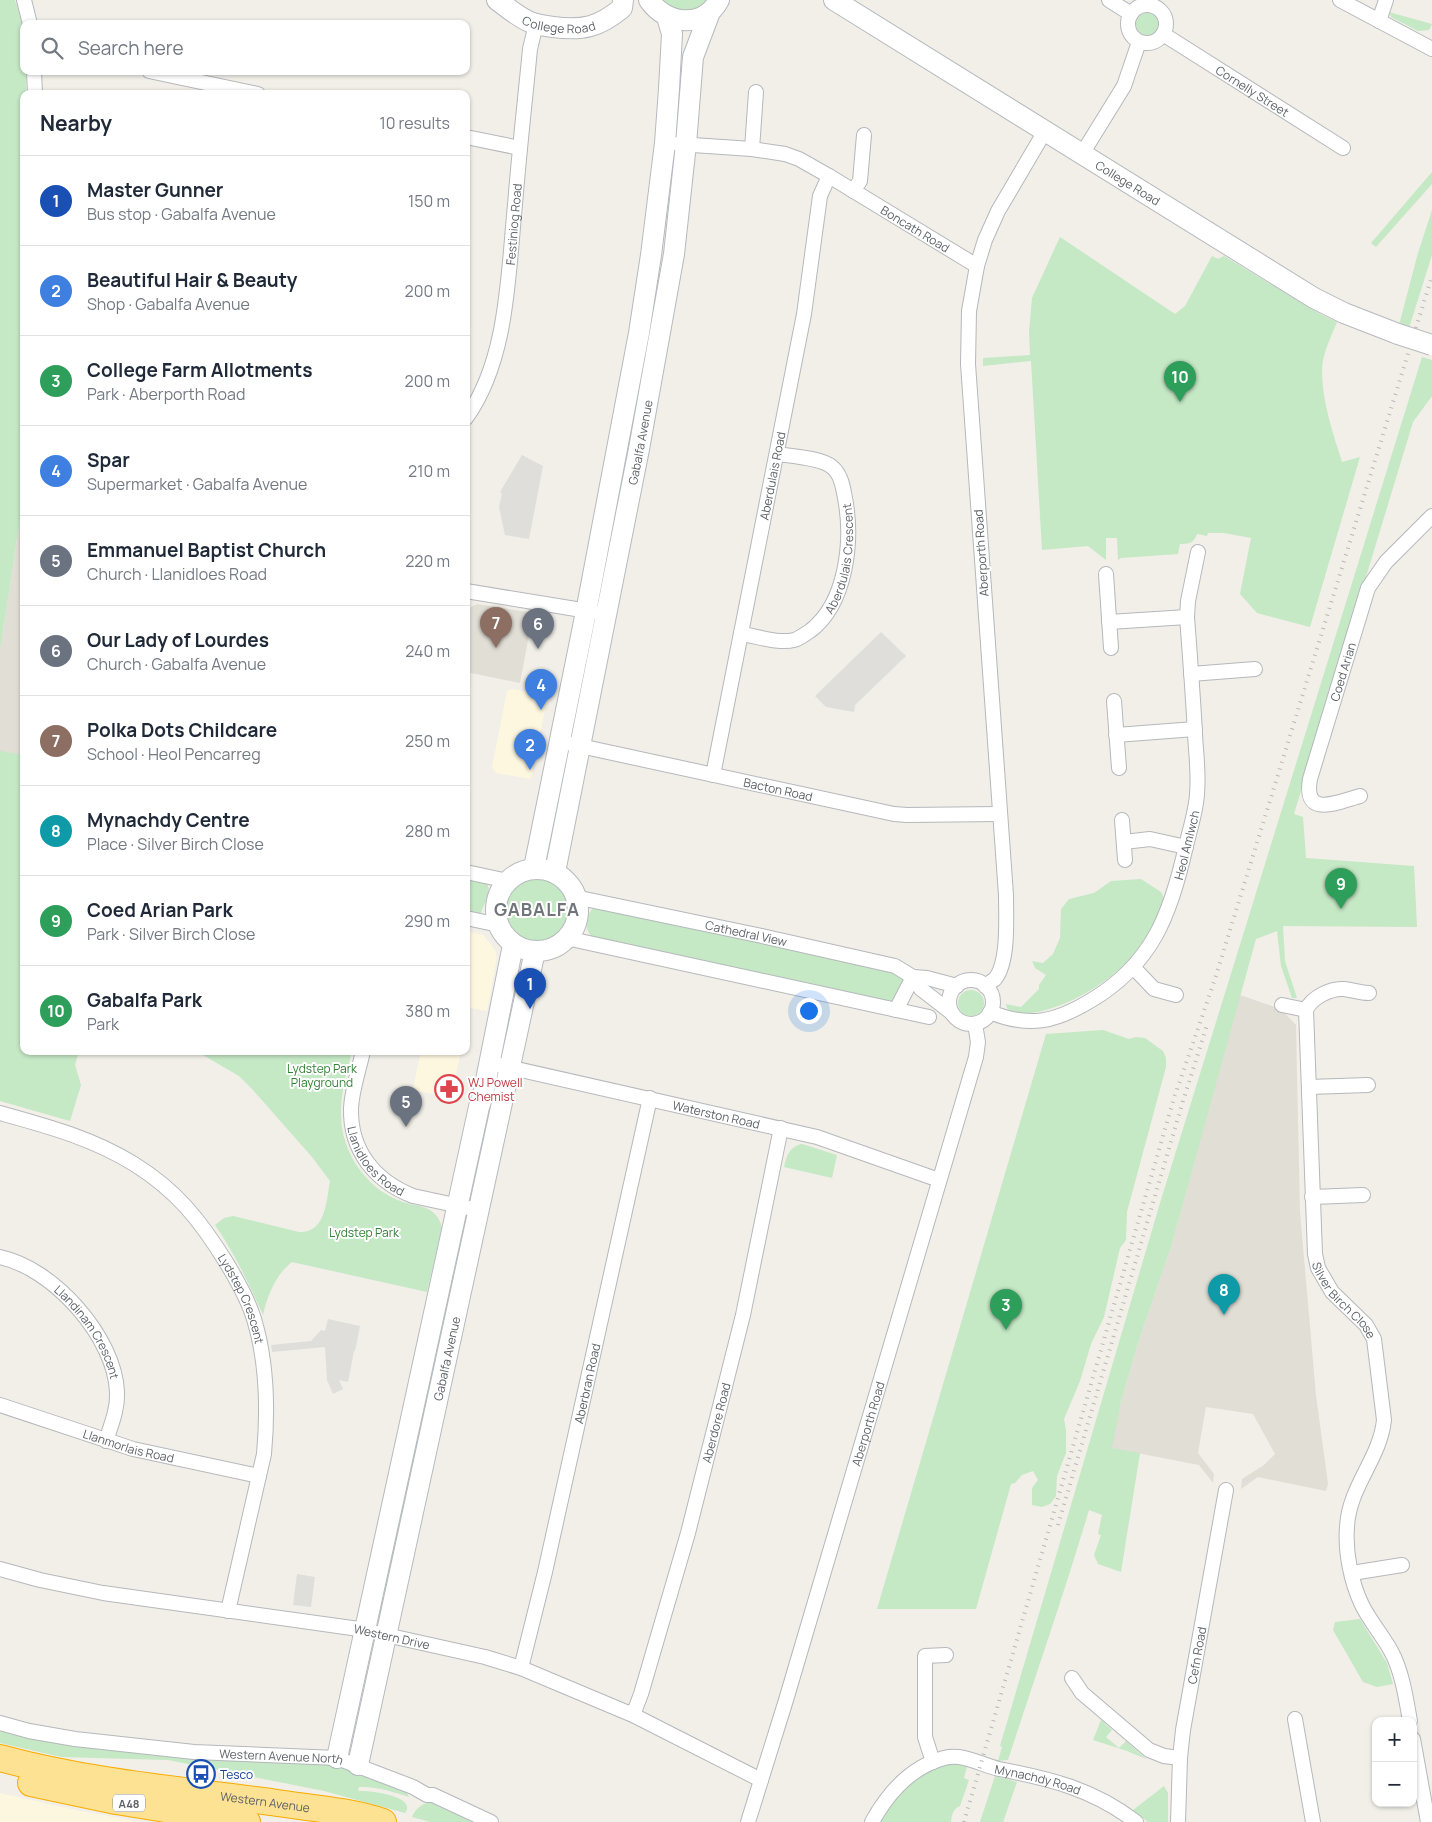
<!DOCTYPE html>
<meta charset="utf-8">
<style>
body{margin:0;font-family:Manrope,sans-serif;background:#f6f6f7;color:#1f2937}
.controls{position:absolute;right:15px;bottom:15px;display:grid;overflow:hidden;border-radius:10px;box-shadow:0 1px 4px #0004}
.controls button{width:45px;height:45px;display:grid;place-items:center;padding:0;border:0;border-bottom:1px solid #e0e1e3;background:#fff;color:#1f2937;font:25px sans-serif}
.you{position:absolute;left:808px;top:1010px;width:18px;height:18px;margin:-12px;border:4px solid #fff;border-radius:50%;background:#1a73e8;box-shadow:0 0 0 8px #1a73e833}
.badge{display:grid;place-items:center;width:32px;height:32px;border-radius:50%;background:#ea4335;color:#fff;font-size:16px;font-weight:700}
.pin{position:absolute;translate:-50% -41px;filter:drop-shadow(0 1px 2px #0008)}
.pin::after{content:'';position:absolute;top:26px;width:18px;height:15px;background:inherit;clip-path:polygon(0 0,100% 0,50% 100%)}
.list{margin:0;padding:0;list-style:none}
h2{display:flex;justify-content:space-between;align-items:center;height:65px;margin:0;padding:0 20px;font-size:21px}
h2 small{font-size:16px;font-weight:400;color:#747a83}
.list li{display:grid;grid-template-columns:32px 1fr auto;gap:15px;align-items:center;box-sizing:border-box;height:90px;padding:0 20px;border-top:1px solid #e0e1e3}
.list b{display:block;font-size:19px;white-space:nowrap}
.list p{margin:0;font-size:16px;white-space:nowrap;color:#747a83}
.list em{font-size:16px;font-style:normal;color:#747a83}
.icon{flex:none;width:28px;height:28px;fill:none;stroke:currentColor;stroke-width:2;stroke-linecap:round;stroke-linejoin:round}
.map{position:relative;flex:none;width:1432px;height:1822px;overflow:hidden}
.search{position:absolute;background:#fff;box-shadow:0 1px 4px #0004;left:20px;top:20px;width:450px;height:55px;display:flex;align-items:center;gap:12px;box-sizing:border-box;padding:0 18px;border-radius:10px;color:#747a83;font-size:19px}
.panel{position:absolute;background:#fff;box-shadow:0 1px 4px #0004;left:20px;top:90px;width:450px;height:965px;border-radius:10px}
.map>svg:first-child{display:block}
.commercial{fill:#fef7e0}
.industrial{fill:#e0deda}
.education{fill:#e1ded6}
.green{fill:#c5e8c5}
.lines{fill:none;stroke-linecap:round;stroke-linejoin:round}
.street-casing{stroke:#b5b8bc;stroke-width:16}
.secondary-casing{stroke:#b6babf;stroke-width:22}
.highway-casing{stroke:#f9ab00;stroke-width:28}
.street{stroke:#fff;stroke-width:14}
.secondary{stroke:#fff;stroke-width:20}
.highway{stroke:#fde293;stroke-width:26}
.rail{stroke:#b6b7b8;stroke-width:4;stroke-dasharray:1 6;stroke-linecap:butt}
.secondary-bridge-casing{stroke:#b6babf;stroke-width:22;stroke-linecap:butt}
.secondary-bridge{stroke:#fff;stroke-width:20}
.labels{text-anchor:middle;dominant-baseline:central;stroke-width:4;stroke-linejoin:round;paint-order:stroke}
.shield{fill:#fff;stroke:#8f9295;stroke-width:1}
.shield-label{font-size:11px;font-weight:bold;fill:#5f6368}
.street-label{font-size:12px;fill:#5f6368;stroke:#fff}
.park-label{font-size:12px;fill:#348238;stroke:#fff}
.health-label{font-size:12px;fill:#be3a42;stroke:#fff;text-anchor:start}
.transit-label{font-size:12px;fill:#164399;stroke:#fff;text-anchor:start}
.district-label{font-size:18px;font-weight:bold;letter-spacing:1px;fill:#70757a;stroke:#fff}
</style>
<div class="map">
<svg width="1432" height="1822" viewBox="0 0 1432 1822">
<rect width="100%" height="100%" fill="#f1efe8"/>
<path class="commercial" d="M511,689L548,695L531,779L496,773L492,768L507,691Z
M466,931L483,935L495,950L497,957L487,1011L466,1007Z
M421,1051H461L451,1097L416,1091L413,1089Z
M0,1793L81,1811L140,1822H0Z"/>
<path class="industrial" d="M522,455L543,466L529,539L505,535L499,507L502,494L500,492Z
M881,632L906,656L855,705L854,712L826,707L815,696Z
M328,1319L360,1326L355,1351H354L348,1382L339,1380L343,1389L333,1394L327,1380L325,1347L272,1352L271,1345L311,1341L321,1330L325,1331Z
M297,1574L315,1577L311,1607L293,1605Z"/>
<path class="education" d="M24,492V767L0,762V651Z
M477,604L533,613L520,683L466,672V613L469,608Z
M1240,995L1281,1009L1296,1025L1300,1212L1316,1395L1328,1484L1326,1491L1258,1477L1241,1489L1242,1479L1264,1465L1275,1454L1253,1414L1206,1407L1198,1453L1214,1474L1213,1483L1199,1465L1111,1448L1121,1402L1138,1343L1172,1244Z"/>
<path class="green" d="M0,0H15L22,22L24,39V71H26V94H24V276L22,312L24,333V492L0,651Z
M659,0H710C688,15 680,16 659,0Z
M1389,12L1432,24L1429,30L1418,31L1391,17Z
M1136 24a11 11 0 1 1 22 0a11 11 0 1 1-22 0Z
M1432,172V184L1376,247L1371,243Z
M1432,210V255L1409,328L1399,325L1418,253Z
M1060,237L1175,314L1185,306L1212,256L1218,259L1224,256L1320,314L1337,322C1331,337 1322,354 1322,371C1322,402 1333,433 1342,462L1360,457L1310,627L1257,613L1240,594L1251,538L1224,533H1208L1207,536L1197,534C1194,543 1189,544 1180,544L1178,554L1121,558L1118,560L1117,538H1106V560L1088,546L1042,550L1031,361L983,366V358L1030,355L1029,332L1032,298Z
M1422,357L1432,360V396L1413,422L1294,814L1303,817L1306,858L1414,866L1417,927L1283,926L1285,961L1297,998H1292L1281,966L1277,931L1256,939L1172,1244L1138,1343L1121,1402L1112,1448L1140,1453L1121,1572L1098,1564L1094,1555L1101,1535L1098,1534L1102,1515L1089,1510C1064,1594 1035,1677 1008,1760L998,1761L1002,1747L1000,1746L1160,1203Z
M0,751L24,755V1051H79L75,1065L81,1085L70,1121L0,1101Z
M502 910a35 35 0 1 1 70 0a35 35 0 1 1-70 0Z
M466,877L486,882C494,893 482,905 481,914L466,913Z
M1141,879L1161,892L1172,917L1170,924L1151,927C1132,973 1063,1016 1013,1014L1007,1008L1006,1004L1021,1007L1039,989V985L1046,975L1035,968L1032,961L1043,963L1053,954L1060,938L1061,909L1069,899L1094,893L1111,881Z
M596,906L888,970L902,978L903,984L893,1002L594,939C583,929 584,915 596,906Z
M958 1003a13 13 0 1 1 26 0a13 13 0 1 1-26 0Z
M1103,1030L1129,1039L1136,1037L1145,1038L1163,1051L1166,1058V1067L1127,1212L1126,1240L1120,1248L1104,1317L1091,1344L1080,1381L1064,1419L1066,1430V1453L1057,1476L1056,1496L1050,1504L1042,1507L1032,1505V1488L1038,1480L1033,1471L1022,1475L1015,1483L1011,1484L976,1609H877L1046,1034Z
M196,1051H352C347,1072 340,1094 341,1116C341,1152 368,1191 403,1202C422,1208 435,1205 442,1227L427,1292L292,1262C276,1274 267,1296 263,1315C249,1284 235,1254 215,1225L224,1218L233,1216L299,1232C326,1233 326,1202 330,1181L312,1157L252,1089L239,1076Z
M802,1144L837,1155L832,1178L784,1167C787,1155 789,1147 802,1144Z
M465,1215L468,1216L380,1620L378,1619Z
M1360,1619L1387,1663L1393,1684L1377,1687L1363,1682L1333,1630L1335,1622Z
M1101,1720L1112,1730L1106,1737L1119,1748L1126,1741L1146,1759L1127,1751L1093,1740Z
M0,1724L329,1761L405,1789L409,1797C394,1792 376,1786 359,1787L358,1790L359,1791C369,1790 418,1796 405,1813L324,1791L168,1760L61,1757L0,1743Z
M968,1763L964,1778L969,1780L960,1806C953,1809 952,1814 951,1822H875L904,1784L938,1764Z
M995,1776L1017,1782L1003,1822H980Z
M1164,1786L1168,1793V1822H1148L1133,1810Z
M434,1801L488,1822H430L412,1817C416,1807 424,1803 434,1801Z"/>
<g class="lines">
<defs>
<g id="street">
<path d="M24,0L30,24"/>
<path d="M1109,0L1131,14"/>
<path d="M1340,0L1432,49"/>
<circle cx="1147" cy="24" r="19"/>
<path d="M1379,21L1386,0"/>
<path id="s1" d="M1163,34L1343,148"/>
<path d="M34,71L35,94"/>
<path d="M149,71L258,94"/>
<path d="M466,137L520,148"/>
<path id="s2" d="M678,144L752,149L785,154L799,159L829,176L977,266"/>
<path d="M752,149L756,92"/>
<path d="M1082,154L1124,86L1139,42"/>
<path d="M853,191L860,181L864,135"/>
<path id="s3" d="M466,418C508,360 508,274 515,205C519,153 525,101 530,49L536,24"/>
<path d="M1106,574L1111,648"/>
<path d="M466,591L594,612"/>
<path d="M1109,622L1187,617"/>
<path id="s4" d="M741,634C757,636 778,644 794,640C799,639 805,634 810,631C847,603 853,540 845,498C843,487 841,474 832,467C822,458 791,456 777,454"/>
<path d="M1191,674L1255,669"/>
<path d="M1114,701L1119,768"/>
<path d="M1116,735L1195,729"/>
<path id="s5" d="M571,744L894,814L907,815L1000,814"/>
<path id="s6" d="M713,775L804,314L820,196L829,176"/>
<path id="s7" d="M1360,796C1338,802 1303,819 1310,779L1368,588L1386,562L1432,516"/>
<path d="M1122,820L1125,860"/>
<path d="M1124,842L1150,839L1186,847"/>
<path d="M466,872L508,881"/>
<path id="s8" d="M575,897L762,936L895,966L913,977L921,989L952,1013"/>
<path d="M466,918L499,925"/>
<path d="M566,938L929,1017"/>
<path d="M1133,967L1154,989L1176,995"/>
<path d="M913,977L927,978L957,986"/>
<circle cx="971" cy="1002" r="22"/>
<path d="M985,986C988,984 992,981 995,979C1009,962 1006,917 1006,895L968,364L969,311L977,266L985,240L998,211L1045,131"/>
<path id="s9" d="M1369,993C1360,993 1353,990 1344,989C1331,988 1312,997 1306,1010L1315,1254L1318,1268L1332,1292L1366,1325L1374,1339L1384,1420C1380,1459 1349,1486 1347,1527C1345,1552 1351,1582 1362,1605C1370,1621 1382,1635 1391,1651C1402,1671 1406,1698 1410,1721"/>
<path d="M1282,1005L1306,1010"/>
<path d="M896,1010L913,977"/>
<path id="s10" d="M990,1012C1029,1028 1055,1022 1090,1001C1153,964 1171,913 1186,846C1190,829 1196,811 1197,794C1199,774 1196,754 1195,734C1193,695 1190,656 1187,617L1188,601L1198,552"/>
<path id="s11" d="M363,1051C359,1070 352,1089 351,1108C350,1151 375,1181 413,1196L478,1210"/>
<path id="s12" d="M490,1063L817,1137L939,1180"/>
<path d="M1309,1087L1368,1085"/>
<path id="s13" d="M0,1113C47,1126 92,1138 134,1164C176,1190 200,1220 226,1262C237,1280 248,1299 254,1319C267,1362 268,1410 264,1454L228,1611"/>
<path d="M1312,1197L1363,1195"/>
<path id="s14" d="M0,1257C53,1268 115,1337 117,1392C118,1409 111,1425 106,1441"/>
<path id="s15" d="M0,1405L133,1449L259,1476"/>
<path id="s16" d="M0,1569L40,1580L103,1593L359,1629L485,1657L521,1668L633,1715L761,1780"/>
<path d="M1352,1573L1402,1565"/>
<path id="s17" d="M521,1668L545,1572L650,1098"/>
<path d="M1072,1678L1082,1693L1149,1750L1164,1756L1180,1758"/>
<path id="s18" d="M633,1715L641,1694L688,1533L743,1315L781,1128"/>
<path d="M1295,1719L1313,1822"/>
<path id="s19" d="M0,1723L29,1731L75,1739L194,1752L337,1758L413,1787L427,1795H433L491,1822"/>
<path d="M1413,1739L1428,1822"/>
<path d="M933,1762L925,1737V1656L946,1655"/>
<path id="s20" d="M748,1822L786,1700L976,1057L978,1042L975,1024"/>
<path id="s21" d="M872,1822C888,1793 911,1767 944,1758C964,1753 981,1765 999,1769C1051,1779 1093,1789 1136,1822"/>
<path id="s22" d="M1178,1822L1180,1758L1183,1730L1226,1490"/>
</g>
<g id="secondary">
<path id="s23" d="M497,0C508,8 518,17 530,22C537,25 545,26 553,27C583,31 599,27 622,8L623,0"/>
<path d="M649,0C666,25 704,29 719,0"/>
<path id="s24" d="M834,0L1314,298L1344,313L1398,334"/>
<path d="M534,868L586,612L639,333L651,255L665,143L669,89L672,34L667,17"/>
<circle cx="537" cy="910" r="41"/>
<path id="s25" d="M555,872L639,449L674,254L686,144L693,57L710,12"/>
<path d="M337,1758L479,1107L483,1095L513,945"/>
<path id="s26" d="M358,1765L535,951"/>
</g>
<g id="highway">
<path id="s27" d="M0,1758C88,1782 180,1790 271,1802C308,1808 347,1810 383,1822"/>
<path d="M31,1783L116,1801L247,1822"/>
</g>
</defs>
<use href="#street" class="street-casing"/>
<use href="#secondary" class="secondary-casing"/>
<use href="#highway" class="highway-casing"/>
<use href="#street" class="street"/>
<use href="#secondary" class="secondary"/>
<use href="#highway" class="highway"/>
<path class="rail" d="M1058,1525L1183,1101L1208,1022
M964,1822L1174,1098L1214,982L1432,276"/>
<defs>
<path id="secondary-bridge" d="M1398,334L1432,345"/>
</defs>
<use href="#secondary-bridge" class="secondary-bridge-casing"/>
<use href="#secondary-bridge" class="secondary-bridge"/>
</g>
<defs>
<symbol id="pharmacy-ring" viewBox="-11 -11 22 22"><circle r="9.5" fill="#fff" stroke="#e0444e" stroke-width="1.5"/><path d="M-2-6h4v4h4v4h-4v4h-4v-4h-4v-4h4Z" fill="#e0444e"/></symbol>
<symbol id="bus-ring" viewBox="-11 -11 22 22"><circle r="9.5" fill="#fff" stroke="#1a4fb4" stroke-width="1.5"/><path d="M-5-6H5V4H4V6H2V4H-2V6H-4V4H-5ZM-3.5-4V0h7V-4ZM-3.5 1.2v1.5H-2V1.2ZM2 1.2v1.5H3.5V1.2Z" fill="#1a4fb4"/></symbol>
</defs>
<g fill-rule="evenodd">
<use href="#pharmacy-ring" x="433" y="1073" width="32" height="32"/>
<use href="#bus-ring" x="185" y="1758" width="32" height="32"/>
</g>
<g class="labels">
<rect class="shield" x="113" y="1794.5" width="32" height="17" rx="4"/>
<g class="shield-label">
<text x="129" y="1803">A48</text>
</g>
<g class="street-label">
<text stroke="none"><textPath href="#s23" startOffset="69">College Road</textPath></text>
<text stroke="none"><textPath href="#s1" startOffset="106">Cornelly Street</textPath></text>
<text stroke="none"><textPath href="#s24" startOffset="346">College Road</textPath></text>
<text stroke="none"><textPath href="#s3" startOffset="202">Festiniog Road</textPath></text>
<text stroke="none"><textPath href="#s2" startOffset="258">Boncath Road</textPath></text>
<text stroke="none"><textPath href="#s25" startOffset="438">Gabalfa Avenue</textPath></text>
<text stroke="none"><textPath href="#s6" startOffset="305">Aberdulais Road</textPath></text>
<text transform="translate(981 553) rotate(-94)">Aberporth Road</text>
<text stroke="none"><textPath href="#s4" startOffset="154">Aberdulais Crescent</textPath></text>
<text stroke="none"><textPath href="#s7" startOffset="184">Coed Arian</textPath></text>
<text stroke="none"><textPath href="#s5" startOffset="212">Bacton Road</textPath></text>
<text stroke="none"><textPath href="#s10" startOffset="295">Heol Amlwch</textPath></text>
<text stroke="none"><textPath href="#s8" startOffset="175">Cathedral View</textPath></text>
<text stroke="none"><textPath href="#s12" startOffset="232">Waterston Road</textPath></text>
<text stroke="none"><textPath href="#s11" startOffset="120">Llanidloes Road</textPath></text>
<text stroke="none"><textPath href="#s9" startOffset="371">Silver Birch Close</textPath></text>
<text stroke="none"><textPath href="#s13" startOffset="320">Lydstep Crescent</textPath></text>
<text stroke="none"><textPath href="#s14" startOffset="120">Llandinam Crescent</textPath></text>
<text stroke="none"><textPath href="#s26" startOffset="416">Gabalfa Avenue</textPath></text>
<text stroke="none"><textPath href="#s17" startOffset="292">Aberbran Road</textPath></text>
<text stroke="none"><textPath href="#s18" startOffset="304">Aberdore Road</textPath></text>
<text stroke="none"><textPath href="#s20" startOffset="416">Aberporth Road</textPath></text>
<text stroke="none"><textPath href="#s15" startOffset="135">Llanmorlais Road</textPath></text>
<text stroke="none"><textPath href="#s16" startOffset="398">Western Drive</textPath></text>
<text stroke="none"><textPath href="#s22" startOffset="168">Cefn Road</textPath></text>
<text stroke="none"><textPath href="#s19" startOffset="284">Western Avenue North</textPath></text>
<text stroke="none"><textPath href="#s21" startOffset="196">Mynachdy Road</textPath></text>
<text stroke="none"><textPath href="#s27" startOffset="269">Western Avenue</textPath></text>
</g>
<g class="park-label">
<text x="322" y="1068">Lydstep Park<tspan x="322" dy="14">Playground</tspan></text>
<text x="364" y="1232">Lydstep Park</text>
</g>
<g class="health-label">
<text x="468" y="1082">WJ Powell<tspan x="468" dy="14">Chemist</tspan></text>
</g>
<g class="transit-label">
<text x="220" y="1774">Tesco</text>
</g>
<g class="district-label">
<text x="537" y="909">GABALFA</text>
</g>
</g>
</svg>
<div class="controls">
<button>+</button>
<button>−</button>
</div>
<div class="you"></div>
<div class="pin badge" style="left:530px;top:1009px;background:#1a4fb4">1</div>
<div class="pin badge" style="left:530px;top:770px;background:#3f7fe0">2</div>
<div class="pin badge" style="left:1006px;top:1330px;background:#2e9e5b">3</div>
<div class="pin badge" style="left:541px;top:710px;background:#3f7fe0">4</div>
<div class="pin badge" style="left:406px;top:1127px;background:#6b7280">5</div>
<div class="pin badge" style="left:538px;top:649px;background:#6b7280">6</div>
<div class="pin badge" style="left:496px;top:648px;background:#8d6e63">7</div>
<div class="pin badge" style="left:1224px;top:1315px;background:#0f9aa8">8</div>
<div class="pin badge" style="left:1341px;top:909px;background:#2e9e5b">9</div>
<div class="pin badge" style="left:1180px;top:402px;background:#2e9e5b">10</div>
<div class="search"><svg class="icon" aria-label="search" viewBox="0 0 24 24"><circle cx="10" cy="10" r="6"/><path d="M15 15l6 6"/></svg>Search here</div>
<section class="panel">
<h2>Nearby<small>10 results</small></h2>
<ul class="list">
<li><span class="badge" style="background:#1a4fb4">1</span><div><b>Master Gunner</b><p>Bus stop · Gabalfa Avenue</p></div><em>150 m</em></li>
<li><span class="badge" style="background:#3f7fe0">2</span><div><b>Beautiful Hair &amp; Beauty</b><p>Shop · Gabalfa Avenue</p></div><em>200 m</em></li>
<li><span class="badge" style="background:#2e9e5b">3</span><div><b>College Farm Allotments</b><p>Park · Aberporth Road</p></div><em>200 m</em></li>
<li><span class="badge" style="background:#3f7fe0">4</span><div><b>Spar</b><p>Supermarket · Gabalfa Avenue</p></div><em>210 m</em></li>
<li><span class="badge" style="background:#6b7280">5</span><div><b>Emmanuel Baptist Church</b><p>Church · Llanidloes Road</p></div><em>220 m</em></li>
<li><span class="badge" style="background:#6b7280">6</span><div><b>Our Lady of Lourdes</b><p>Church · Gabalfa Avenue</p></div><em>240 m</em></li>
<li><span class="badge" style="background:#8d6e63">7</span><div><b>Polka Dots Childcare</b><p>School · Heol Pencarreg</p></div><em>250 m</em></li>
<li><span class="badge" style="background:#0f9aa8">8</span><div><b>Mynachdy Centre</b><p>Place · Silver Birch Close</p></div><em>280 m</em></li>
<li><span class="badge" style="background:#2e9e5b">9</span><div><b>Coed Arian Park</b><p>Park · Silver Birch Close</p></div><em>290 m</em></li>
<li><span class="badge" style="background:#2e9e5b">10</span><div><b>Gabalfa Park</b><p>Park</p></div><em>380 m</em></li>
</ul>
</section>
</div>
